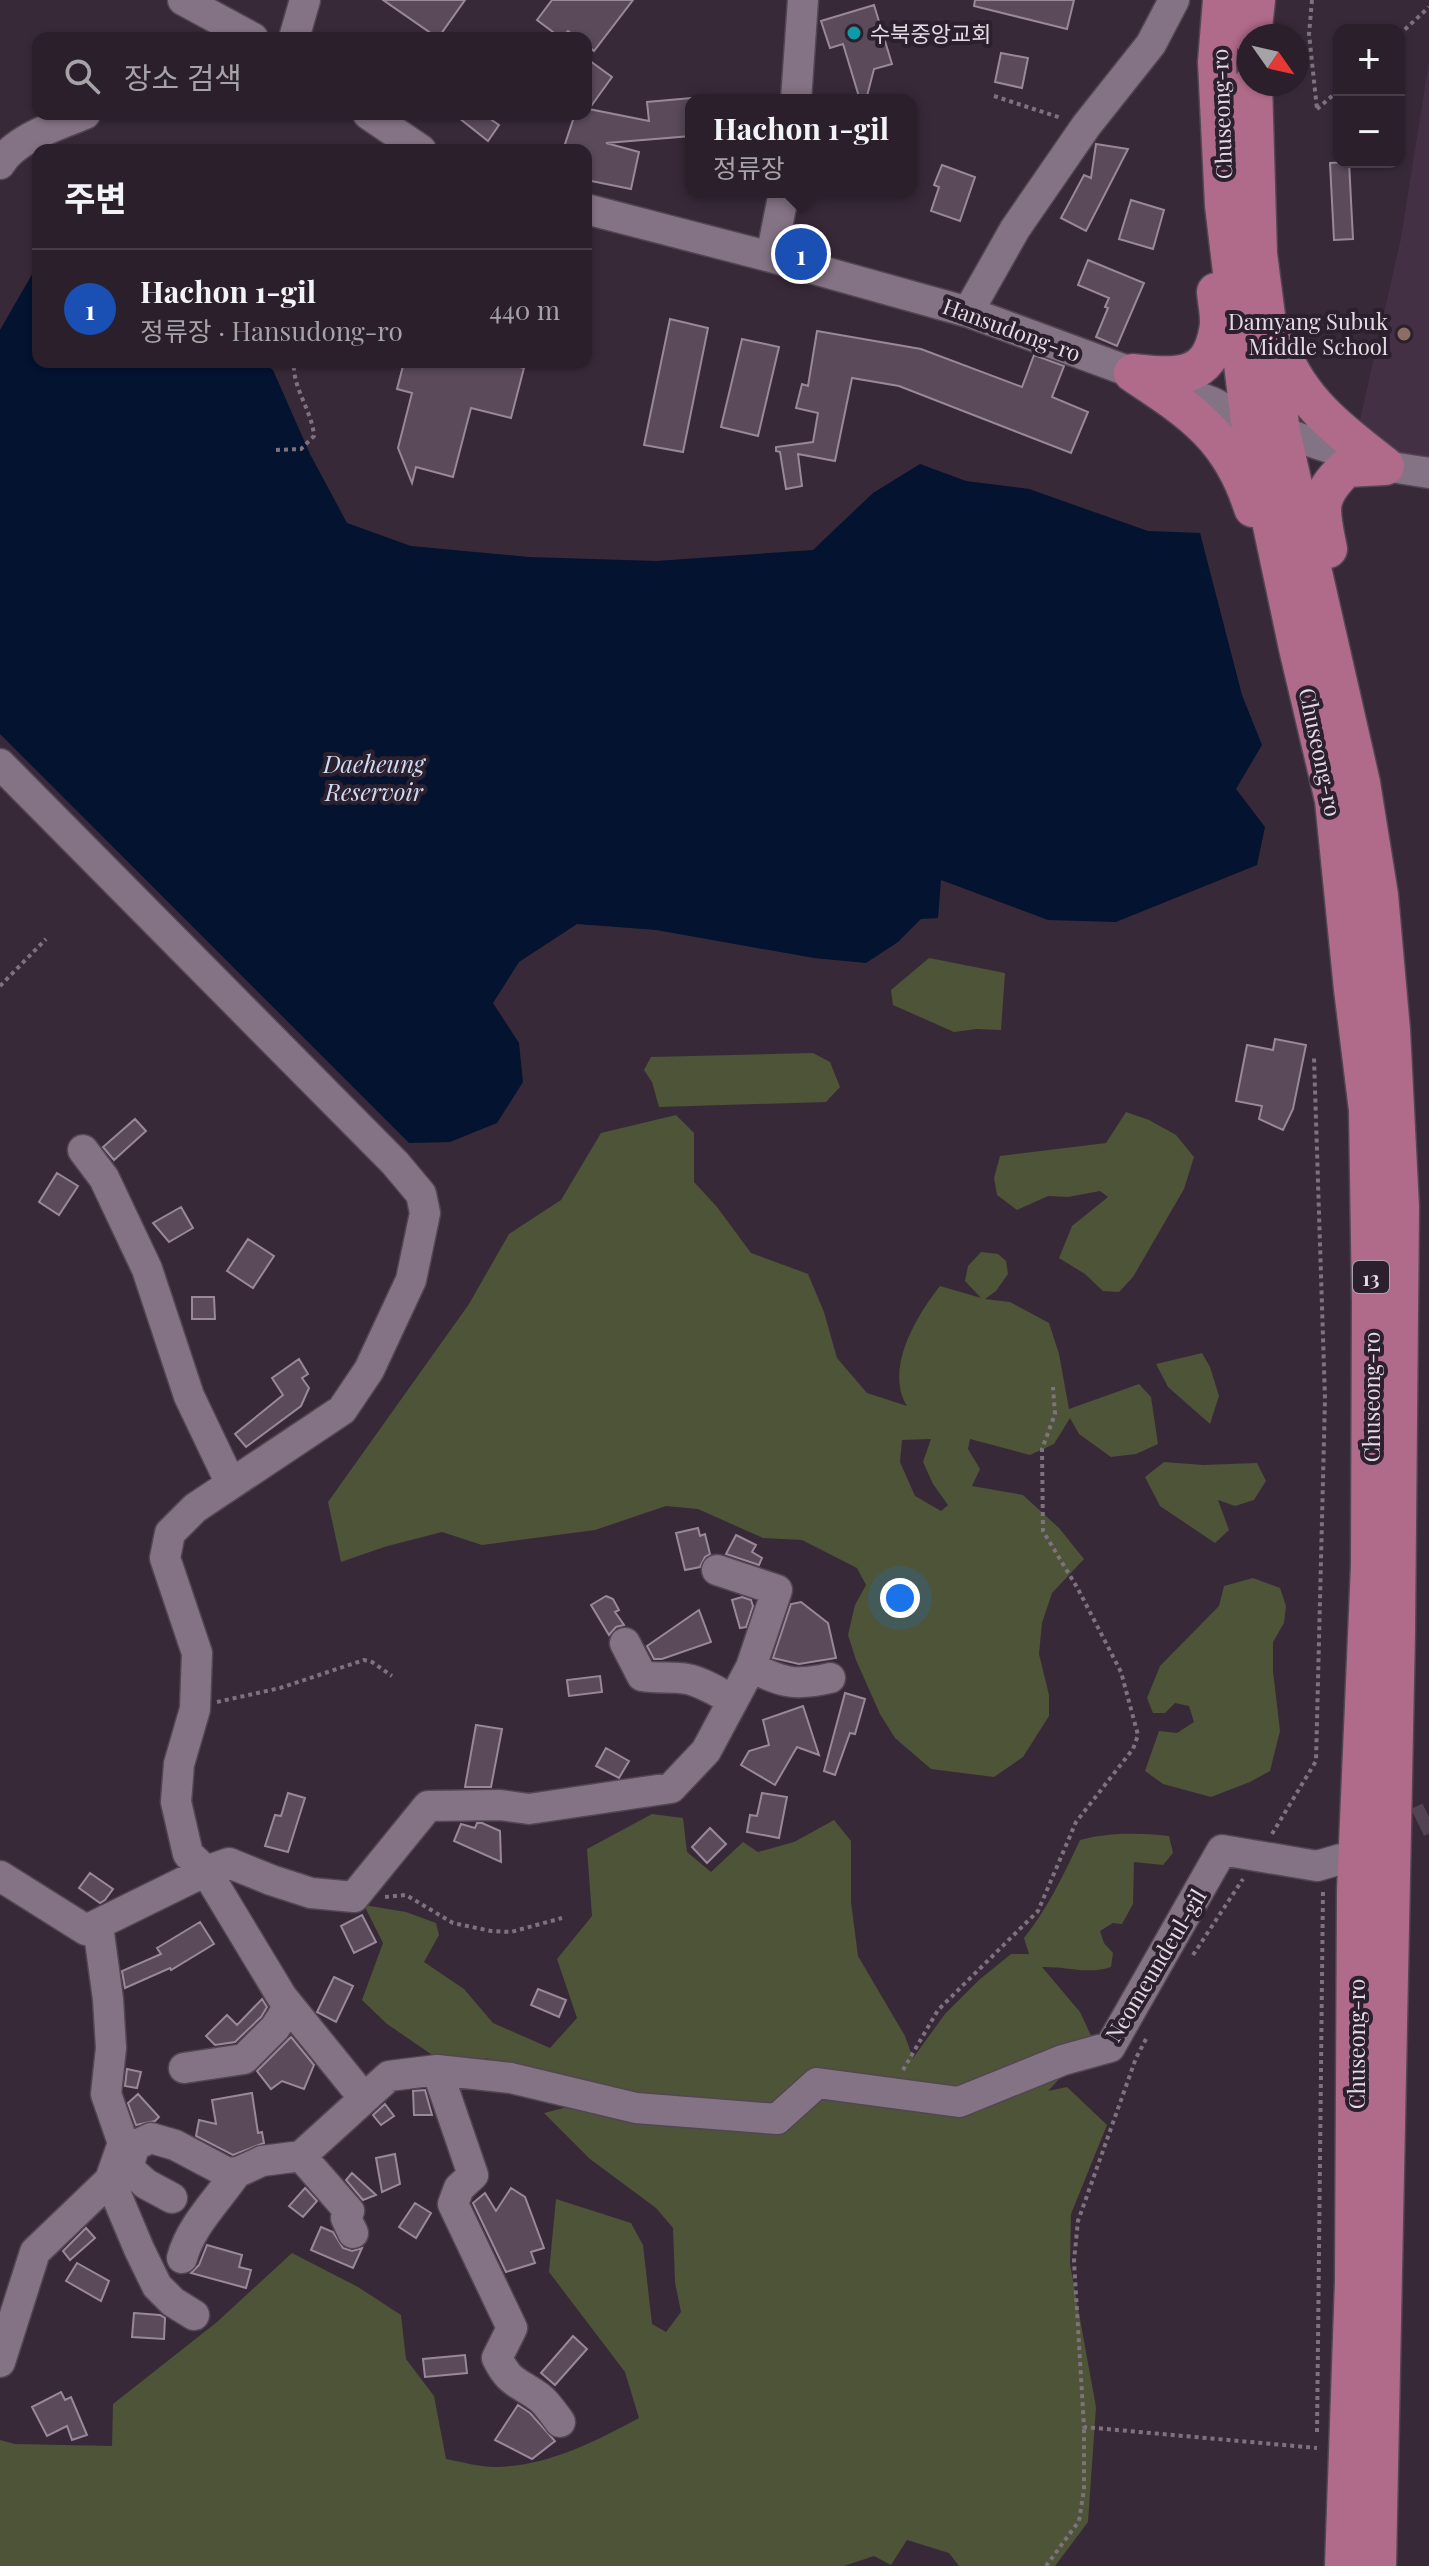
<!DOCTYPE html>
<html lang="ko">
<meta charset="utf-8">
<style>
body{margin:0;font-family:"Playfair Display","Noto Sans KR",serif;background:#322732;color:#f1f3f6}
.controls{position:absolute;right:24px;top:24px;display:grid;overflow:hidden;border-radius:16px;box-shadow:0 2px 6px #0004}
.controls button{width:72px;height:72px;display:grid;place-items:center;padding:0;border:0;border-bottom:2px solid #463d47;background:#2a1f2a;color:#f1f3f6;font:40px sans-serif}
.compass{position:absolute;left:1237px;top:24px;width:72px;height:72px;border-radius:50%;background:#2a1f2a;box-shadow:0 2px 6px #0004;rotate:124deg}
.you{position:absolute;left:900px;top:1598px;width:28px;height:28px;margin:-20px;border:6px solid #fff;border-radius:50%;background:#1a73e8;box-shadow:0 0 0 12px #1a73e833}
.badge{display:grid;place-items:center;width:52px;height:52px;border-radius:50%;background:#8bbbb9;color:#fff;font-size:26px;font-weight:700}
.pin{position:absolute;translate:-50% -50%;border:4px solid #fff;box-shadow:0 2px 8px #0006}
.popup{position:absolute;left:685px;top:94px;width:232px;height:104px;box-sizing:border-box;display:grid;place-content:center;border-radius:16px;background:#2a1f2a;filter:drop-shadow(0 2px 6px #0005);font-size:26px;white-space:nowrap;color:#a5a2a8}
.popup b{font-size:30px;color:#f1f3f6}
.popup::after{content:'';position:absolute;left:50%;top:100%;margin-left:-16px;border:16px solid transparent;border-top-color:#2a1f2a}
.list{margin:0;padding:0;list-style:none}
h2{display:flex;justify-content:space-between;align-items:center;height:104px;margin:0;padding:0 32px;font-size:34px}
h2 small{font-size:26px;font-weight:400;color:#a5a2a8}
.list li{display:grid;grid-template-columns:52px 1fr auto;gap:24px;align-items:center;box-sizing:border-box;height:120px;padding:0 32px;border-top:2px solid #463d47}
.list b{display:block;font-size:30px;white-space:nowrap}
.list p{margin:0;font-size:26px;white-space:nowrap;color:#a5a2a8}
.list em{font-size:26px;font-style:normal;color:#a5a2a8}
.icon{flex:none;width:44px;height:44px;fill:none;stroke:currentColor;stroke-width:2;stroke-linecap:round;stroke-linejoin:round}
.map{position:relative;flex:none;width:1429px;height:2566px;overflow:hidden}
.search{position:absolute;background:#2a1f2a;box-shadow:0 2px 6px #0004;left:32px;top:32px;width:560px;height:88px;display:flex;align-items:center;gap:20px;box-sizing:border-box;padding:0 28px;border-radius:16px;color:#a5a2a8;font-size:30px}
.panel{position:absolute;background:#2a1f2a;box-shadow:0 2px 6px #0004;left:32px;top:144px;width:560px;height:224px;border-radius:16px}
.map>svg:first-child{display:block}
.built{fill:#433044}
.green{fill:#4d5437;fill-rule:evenodd}
.water{fill:#031330}
.building{fill:#5a4a5a;stroke:#99889a;stroke-width:2}
.lines{fill:none;stroke-linecap:round;stroke-linejoin:round}
.minor-tunnel{stroke:#524452;stroke-width:30;stroke-dasharray:30 15;stroke-linecap:butt}
.minor-casing{stroke:#524652;stroke-width:33}
.major-casing{stroke:#524652;stroke-width:41}
.path{stroke:#7f727f;stroke-width:4;stroke-dasharray:4 4;stroke-linecap:butt}
.minor{stroke:#847384;stroke-width:30}
.major{stroke:#af6b89;stroke-width:38}
.culture-dot{fill:#0f9aa8;stroke:#2d202e;stroke-width:3}
.education-dot{fill:#8d6e63;stroke:#2d202e;stroke-width:3}
.labels{text-anchor:middle;dominant-baseline:central;stroke-width:8;stroke-linejoin:round;paint-order:stroke}
.shield{fill:#2d202e;stroke:#aca2ad;stroke-width:2}
.shield-label{font-size:20px;font-weight:bold;fill:#e3dae3}
.poi-label{font-size:22px;fill:#e3dae3;stroke:#2d202e;text-anchor:start}
.street-label{font-size:22px;fill:#e3dae3;stroke:#2d202e}
.water-label{font-size:24px;font-style:italic;fill:#cddcf4;stroke:#2d202e}
</style>
<div class="map">
<svg width="1429" height="2566" viewBox="0 0 1429 2566">
<rect width="100%" height="100%" fill="#382938"/>
<path class="built" d="M1429,61V460L1389,452L1358,429L1401,238Z"/>
<path class="green" d="M929,958L1005,973L1001,1030L976,1029L954,1032L893,1005L891,990Z
M813,1053L830,1062L840,1087L826,1102L659,1107L652,1082L644,1070L651,1057Z
M1126,1112L1149,1120L1176,1135L1194,1157L1184,1189L1133,1277L1119,1292L1103,1291L1085,1274L1059,1258L1072,1226L1108,1197L1100,1191L1068,1197L1048,1196L1017,1210L997,1195L994,1178L1000,1156L1106,1143Z
M676,1115L694,1133V1182L717,1207L751,1253L808,1274L824,1312L837,1358L867,1393L907,1406C884,1369 917,1315 940,1286L981,1298L965,1281L968,1266L981,1252L998,1254L1006,1261L1008,1274L996,1291L985,1299L1010,1302L1049,1323L1059,1354L1069,1409L1139,1384L1151,1397L1158,1444L1136,1454L1111,1457L1079,1434L1070,1418L1054,1444L1030,1455L970,1439L968,1449L980,1469L972,1486L1023,1495L1059,1528L1084,1559L1052,1593L1042,1623L1039,1654L1049,1695V1716L1023,1757L994,1777L931,1769L895,1738L880,1714L856,1660L848,1635L855,1605L866,1585L857,1568L802,1540L763,1538L698,1509L666,1506L595,1530L482,1545L442,1532L384,1547L341,1562L328,1502L469,1304L509,1234L561,1200L601,1133ZM931,1439L923,1462L933,1484L948,1505L941,1511L915,1496L900,1462L902,1440Z
M1202,1353L1210,1367L1219,1396L1210,1424L1168,1387L1156,1364Z
M1164,1462L1203,1465L1257,1463L1266,1481L1254,1500L1235,1506L1218,1500L1229,1530L1215,1543L1160,1506L1145,1477Z
M1253,1578L1280,1588L1286,1606L1284,1623L1273,1642V1671L1280,1731L1270,1771L1250,1782L1211,1797L1163,1784L1145,1771L1159,1731L1177,1733L1194,1722L1189,1706L1175,1703L1165,1713H1153L1147,1698L1160,1666L1219,1606L1224,1586Z
M652,1814L683,1818L687,1852L711,1872L743,1842L758,1852L794,1842L834,1820L851,1841V1902L858,1956L905,2036L913,2058L945,2014L979,1980L1011,1954H1029L1024,1938C1048,1908 1064,1874 1080,1840C1110,1832 1139,1833 1169,1836L1173,1853L1163,1865L1134,1862L1133,1904L1122,1924L1113,1923L1100,1931L1104,1943L1113,1953L1111,1967C1090,1975 1064,1966 1042,1967L1080,2012L1094,2042L1048,2091L1067,2087L1107,2125L1071,2214L1070,2264L1096,2407L1088,2522L1055,2566H959L949,2553L907,2540L891,2565L874,2556L844,2566H0V2440L15,2444L112,2446L113,2404L217,2322L292,2253L358,2287L401,2315L406,2359L434,2396L446,2459C462,2462 480,2467 496,2467C548,2466 594,2442 639,2418L625,2372L549,2272L556,2199L631,2223L643,2245L652,2324L666,2332L681,2312L675,2282L673,2228L656,2208L590,2159L544,2113L579,2104L541,2076L486,2058L478,2069L447,2065L387,2024L362,2000L383,1943L364,1905L406,1912L436,1923L439,1935L424,1962L464,1989L493,2023L550,2048L577,2018L557,1959L592,1916L587,1849Z"/>
<path class="water" d="M38,264V362H262L273,370L310,454L347,523L411,546L529,557L656,561L813,550L873,493L920,464L966,481L1029,489L1148,531L1200,533L1242,695L1262,745L1236,789L1265,827L1257,865L1116,922L1048,920L941,880L938,918L921,919L898,942L866,963L814,958L656,930L577,924L519,962L493,1003L519,1043L523,1082L497,1123L450,1142L409,1143L0,734V330Z"/>
<path class="building" d="M383,0H465L438,38Z
M552,0H633L594,51L586,44V38H578L568,31L561,38L537,20Z
M975,0H1074L1067,29L974,6Z
M874,5L892,64L874,69L866,100H860L843,44L830,48L821,21Z
M1001,53L1028,58L1022,88L995,82Z
M586,58L612,77L589,109L649,121L647,102L691,98V136L606,143L639,152L631,189L586,180V150H563L575,114H586Z
M454,114H483L499,125L488,141Z
M1096,144L1128,149L1086,231L1061,218L1084,175L1091,178Z
M1349,162L1353,239L1334,240L1330,163Z
M942,165L975,177L960,221L931,211L939,187L934,185Z
M1131,200L1164,210L1153,249L1119,239Z
M1088,260L1144,283L1117,346L1096,337L1108,308L1105,307L1109,298L1078,285Z
M670,319L708,328L683,452L644,445Z
M817,331L921,349L1022,387L1034,355L1064,366L1052,397L1088,412L1071,453L899,386L852,378L835,461L798,454L802,486L786,489L780,452L776,451V447L813,442L818,413L796,408L802,384L808,386Z
M742,339L779,347L758,436L721,427Z
M404,362H500L524,368L511,418L471,408L453,477L416,467L412,483L398,448L412,393L397,389Z
M1275,1039L1306,1045L1293,1109L1283,1130L1259,1119L1262,1106L1236,1101L1247,1045L1273,1050Z
M135,1119L146,1131L114,1160L103,1147Z
M57,1173L78,1186L59,1215L39,1202Z
M181,1207L193,1228L169,1242L153,1223Z
M248,1239L274,1256L253,1288L227,1271Z
M192,1297H214L215,1319H192Z
M299,1359L308,1374L302,1378L309,1388L301,1406L246,1447L235,1434L283,1395L272,1378Z
M698,1528L700,1536L705,1534L710,1554L705,1557L700,1567L685,1570L676,1533Z
M736,1535L756,1545L752,1552L762,1558L759,1565L726,1554Z
M606,1596L613,1599L619,1610L615,1612L624,1625L616,1627L609,1635L591,1605Z
M742,1597L751,1600L753,1606L746,1627L740,1628L732,1600Z
M801,1602L828,1623L836,1658L799,1664L773,1658L791,1604Z
M699,1610L711,1642L662,1659H654L647,1646Z
M600,1676L602,1692L569,1696L567,1680Z
M845,1693L865,1699L855,1734L850,1733L835,1775L824,1771Z
M803,1706L819,1755L797,1747L775,1785L741,1765L749,1751L769,1745L763,1720Z
M476,1725L502,1729L491,1787H465Z
M606,1748L629,1761L619,1778L596,1766Z
M288,1793L305,1798L288,1852L265,1846L275,1815L281,1816Z
M762,1793L787,1797L779,1838L747,1832L750,1815L757,1816Z
M477,1823H482L500,1831L501,1862L454,1841L461,1824L475,1828Z
M710,1828L726,1844L707,1863L692,1847Z
M90,1873L113,1889L105,1900L100,1903L79,1888Z
M362,1915L376,1942L354,1953L341,1926Z
M200,1922L214,1944L171,1970L170,1968L125,1988L122,1971L161,1954L157,1948Z
M334,1977L353,1986L336,2022L317,2012Z
M538,1989L566,2000L559,2017L531,2005Z
M262,1999L267,2007L261,2017L235,2042L215,2045L206,2036L227,2015L237,2025Z
M291,2037L314,2065L304,2089L282,2081L271,2089L257,2071Z
M127,2069L141,2072L137,2088L125,2086Z
M425,2090L432,2115H414L413,2091Z
M252,2093L258,2133L262,2132L264,2143L233,2155L196,2136L199,2120L216,2124L212,2100Z
M138,2094L159,2117L155,2121L136,2125L128,2103Z
M385,2104L394,2116L381,2125L373,2115Z
M395,2154L400,2184L382,2192L376,2158Z
M352,2173L376,2195L363,2200L346,2180Z
M305,2188L317,2201L303,2217L289,2206Z
M511,2188L525,2197L544,2248L531,2252L535,2263L506,2272L473,2203L485,2193L496,2211Z
M415,2203L431,2213L416,2238L399,2227Z
M321,2227L333,2232L343,2248L352,2251L362,2248L353,2268L311,2250Z
M86,2228L95,2238L70,2260L63,2251Z
M207,2245L242,2255L239,2267L251,2270L246,2288L191,2273L199,2265Z
M77,2263L109,2281L101,2301L66,2281Z
M134,2313L160,2315L165,2318L164,2339L132,2337Z
M573,2336L587,2349L555,2385L541,2373Z
M465,2355L467,2373L425,2377L423,2359Z
M61,2392L65,2400L71,2397L87,2435L72,2440L67,2426L47,2436L32,2407Z
M518,2405L530,2413L555,2441L532,2459L495,2440Z"/>
<g class="lines">
<path class="minor-tunnel" d="M1377,1842L1429,1817"/>
<defs>
<path id="minor" d="M183,0L253,38
M294,38L305,0
M796,100L803,0
M368,114L421,150
M0,164C15,138 59,125 85,114
M586,209L771,257L968,312L1212,402L1250,422L1281,432L1385,466L1429,473
M771,257L784,192
M968,312L1015,229L1086,126L1151,44L1174,0
M0,764L395,1163L421,1194L425,1213L411,1280L369,1370L342,1410L195,1508L170,1533L165,1558L197,1653L195,1709L179,1764L176,1802L188,1854L206,1871L282,1997L363,2097
M83,1150L104,1178L147,1269L189,1396L231,1484
M625,1643L642,1676C659,1679 673,1676 687,1679C703,1682 719,1693 733,1700
M751,1667C782,1683 796,1686 830,1678
M0,1876L86,1930L206,1871L229,1863L271,1880L311,1893L354,1897L428,1806L500,1805L529,1809L671,1788L706,1751L751,1667L777,1590L717,1570
M184,2068L244,2059L275,2028L289,2006
M437,2070L473,2175L459,2188L453,2204L512,2328L497,2358C510,2384 517,2381 539,2397C547,2403 554,2414 560,2422
M123,2143L138,2144L151,2138L175,2145L226,2172L236,2173L262,2161L301,2156L389,2076L437,2070L511,2078L636,2108L777,2119L817,2083L959,2102L1063,2060L1110,2047L1222,1850L1317,1866L1341,1859
M135,2144L128,2168L146,2184L172,2198
M301,2156L349,2211L346,2218L353,2233
M110,2180L139,2249L157,2286L173,2302L194,2315
M182,2258C191,2225 217,2201 236,2173
M0,2362L35,2252L110,2180L123,2143L106,2094L111,2048L108,1999L98,1926"/>
<path id="major" d="M1222,0L1217,62L1224,205L1250,422L1298,648L1334,800L1353,989L1368,1110L1371,1302L1370,1566L1356,1891L1354,2281L1344,2566
M1252,36L1256,0
M1253,84L1258,254L1281,432L1361,783L1379,895L1391,1030L1400,1207L1396,1632L1377,2566
M1280,348C1299,401 1342,433 1385,466
M1133,373C1192,412 1231,437 1253,508
M1133,373C1174,377 1209,382 1218,331C1221,319 1217,304 1216,292
M1328,549C1320,509 1315,498 1346,468L1385,466"/>
</defs>
<use href="#minor" class="minor-casing"/>
<use href="#major" class="major-casing"/>
<path class="path" d="M1312,0L1309,34L1317,109
M1399,35L1429,7
M994,96L1061,118
M1317,109L1339,90
M276,450L301,449L314,436C312,410 292,388 294,362
M0,986L46,939
M217,1702L280,1688L364,1660L372,1662L392,1676
M1272,1834L1316,1761L1325,1399L1314,1058
M385,1897L406,1895L453,1923L491,1931L511,1932L562,1918
M1193,1955L1243,1879
M1146,2039L1136,2058L1078,2221L1074,2261L1084,2427L1317,2448
M903,2070L938,2010L1038,1911L1076,1822L1133,1749L1138,1735L1121,1672L1078,1589L1043,1531L1042,1449L1055,1414L1053,1387
M1317,2432L1323,1888
M1046,2566L1079,2521L1084,2489V2427"/>
<use href="#minor" class="minor"/>
<use href="#major" class="major"/>
</g>
<circle class="culture-dot" cx="854" cy="33" r="8"/>
<circle class="education-dot" cx="1404" cy="334" r="8"/>
<g class="labels">
<rect class="shield" x="1353" y="1261" width="36" height="32" rx="6"/>
<g class="shield-label">
<text x="1371" y="1277">13</text>
</g>
<g class="poi-label">
<text x="870" y="33">수북중앙교회</text>
<text x="1388" y="321" text-anchor="end">Damyang Subuk<tspan x="1388" dy="25">Middle School</tspan></text>
</g>
<g class="street-label">
<text transform="translate(1221 114) rotate(-92)">Chuseong-ro</text>
<text transform="translate(1012 329) rotate(20)">Hansudong-ro</text>
<text transform="translate(1321 752) rotate(78)">Chuseong-ro</text>
<text transform="translate(1371 1397) rotate(-90)">Chuseong-ro</text>
<text transform="translate(1155 1965) rotate(-59)">Neomeundeul-gil</text>
<text transform="translate(1356 2044) rotate(-90)">Chuseong-ro</text>
</g>
<g class="water-label">
<text x="374" y="763">Daeheung<tspan x="374" dy="28">Reservoir</tspan></text>
</g>
</g>
</svg>
<div class="controls">
<button>+</button>
<button>−</button>
</div>
<svg class="compass" viewBox="-18 -18 36 36"><path d="M0-13l5 13h-10z" fill="#e53935"/><path d="M0 13l5-13h-10z" fill="#a5a2a8"/></svg>
<div class="you"></div>
<div class="pin badge" style="left:801px;top:254px;background:#1a4fb4">1</div>
<div class="popup"><b>Hachon 1-gil</b>정류장</div>
<div class="search"><svg class="icon" aria-label="search" viewBox="0 0 24 24"><circle cx="10" cy="10" r="6"/><path d="M15 15l6 6"/></svg>장소 검색</div>
<section class="panel">
<h2>주변<small></small></h2>
<ul class="list">
<li><span class="badge" style="background:#1a4fb4">1</span><div><b>Hachon 1-gil</b><p>정류장 · Hansudong-ro</p></div><em>440 m</em></li>
</ul>
</section>
</div>
